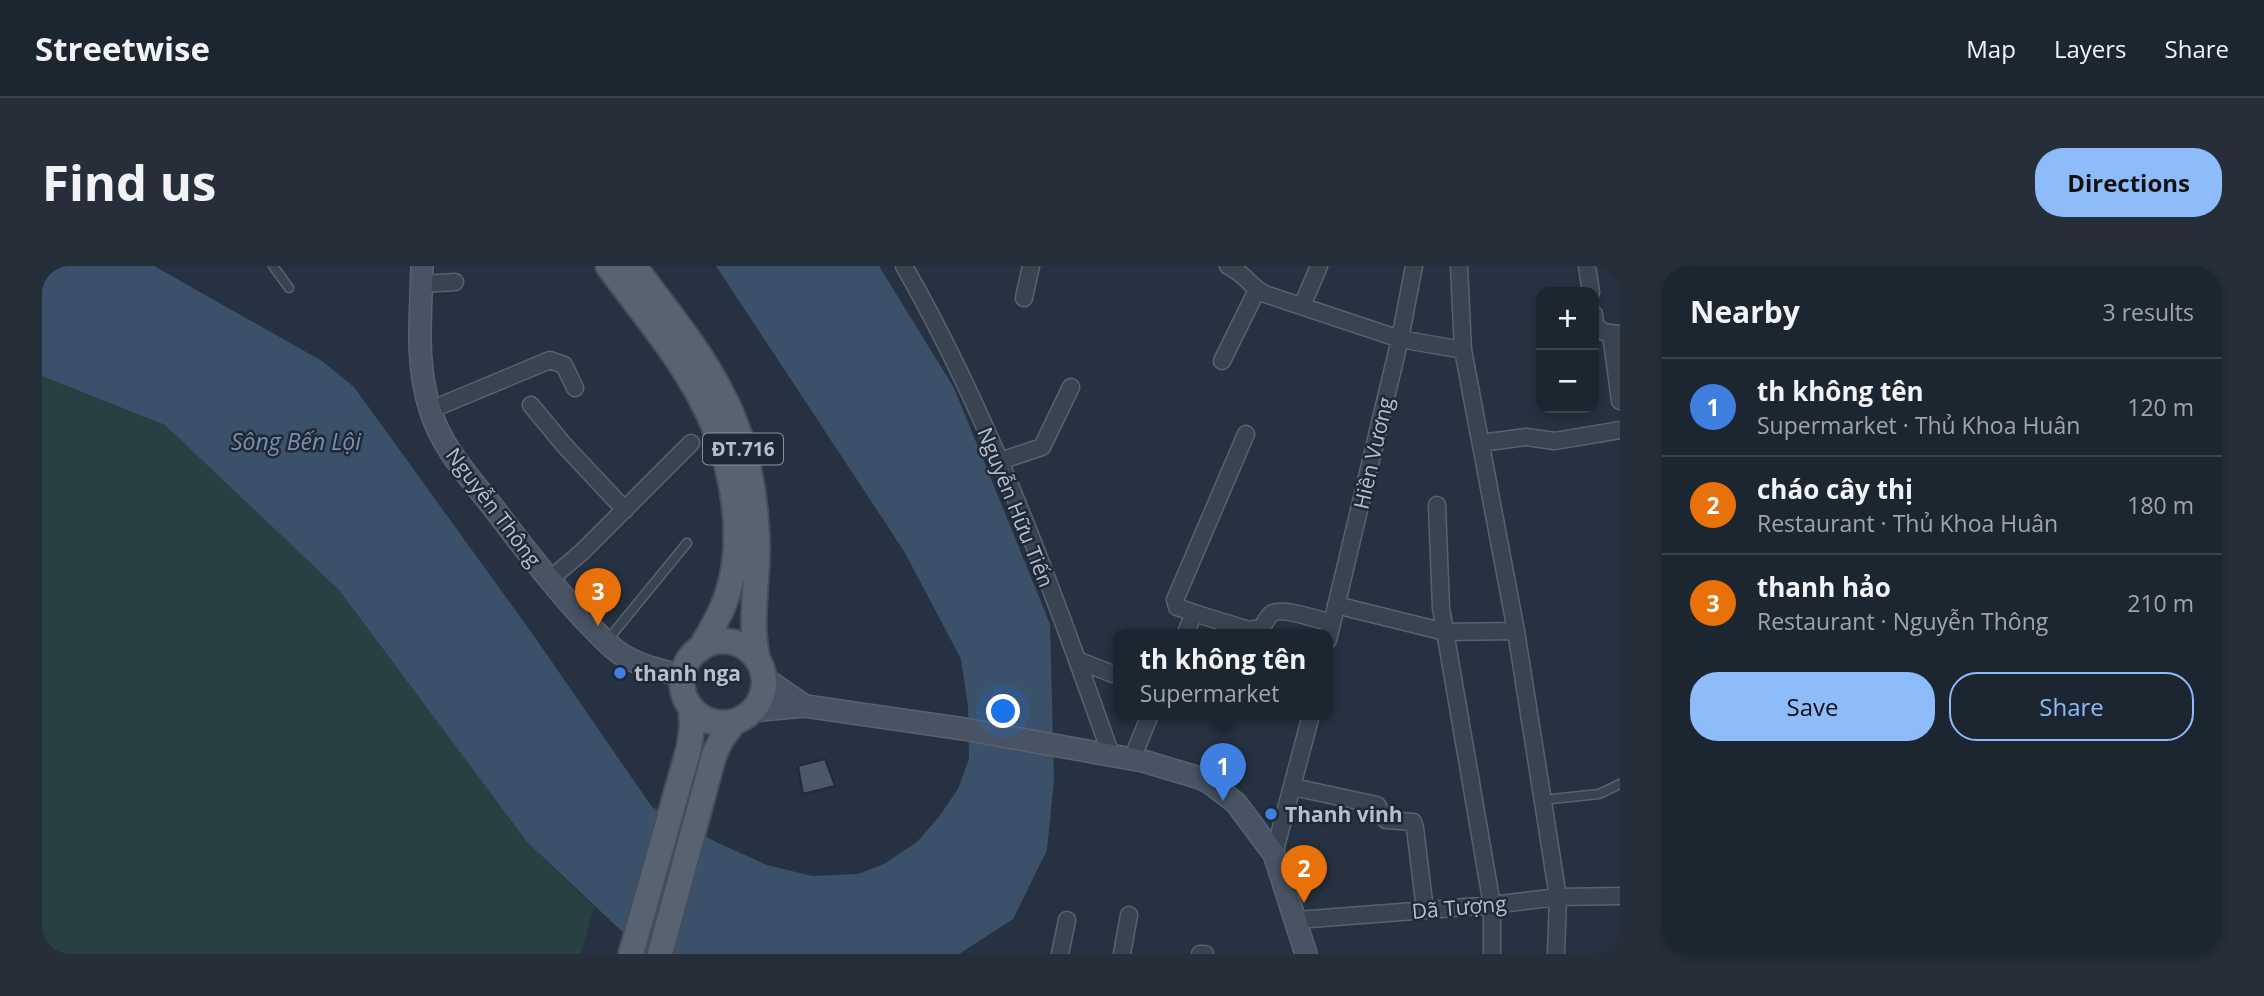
<!DOCTYPE html>
<meta charset="utf-8">
<style>
body{margin:0;font-family:"Open Sans",sans-serif;background:#252e39;color:#f1f3f6}
.controls{position:absolute;right:21px;top:21px;display:grid;overflow:hidden;border-radius:14px;box-shadow:0 4px 10px #0003}
.controls button{width:63px;height:63px;display:grid;place-items:center;padding:0;border:0;border-bottom:2px solid #3a434d;background:#1c2631;color:#f1f3f6;font:35px sans-serif}
.you{position:absolute;left:962px;top:446px;width:24px;height:24px;margin:-18px;border:5px solid #fff;border-radius:50%;background:#1a73e8;box-shadow:0 0 0 10px #1a73e833}
.badge{display:grid;place-items:center;width:46px;height:46px;border-radius:50%;background:#8ebbf9;color:#fff;font-size:23px;font-weight:700}
.pin{position:absolute;translate:-50% -58px;filter:drop-shadow(0 2px 4px #0008)}
.pin::after{content:'';position:absolute;top:37px;width:24px;height:21px;background:inherit;clip-path:polygon(0 0,100% 0,50% 100%)}
.popup{position:absolute;left:1071px;top:363px;width:220px;height:91px;box-sizing:border-box;display:grid;place-content:center;border-radius:14px;background:#1c2631;filter:drop-shadow(0 2px 5px #0005);font-size:23px;white-space:nowrap;color:#a0a5ab}
.popup b{font-size:26px;color:#f1f3f6}
.popup::after{content:'';position:absolute;left:50%;top:100%;margin-left:-14px;border:14px solid transparent;border-top-color:#1c2631}
.list{margin:0;padding:0;list-style:none}
h2{display:flex;justify-content:space-between;align-items:center;height:91px;margin:0;padding:0 28px;font-size:30px}
h2 small{font-size:23px;font-weight:400;color:#a0a5ab}
.list li{display:grid;grid-template-columns:46px 1fr auto;gap:21px;align-items:center;box-sizing:border-box;height:98px;padding:0 28px;border-top:2px solid #3a434d}
.list b{display:block;font-size:26px;white-space:nowrap}
.list p{margin:0;font-size:23px;white-space:nowrap;color:#a0a5ab}
.list em{font-size:23px;font-style:normal;color:#a0a5ab}
.actions{display:flex;gap:14px;padding:21px 28px}
.actions a{flex:1;padding:16px 0;border:2px solid #8ebbf9;border-radius:28px;text-align:center;font-size:24px;color:#8ebbf9}
.actions .main{background:#8ebbf9;color:#111}
.map{position:relative;flex:none;width:1578px;height:688px;overflow:hidden;border-radius:28px}
header{display:flex;align-items:center;gap:42px;box-sizing:border-box;height:98px;padding:0 35px;background:#1c2631;border-bottom:2px solid #3a434d}
header strong{font-size:33px}
nav{display:flex;gap:38px;margin-inline-start:auto;font-size:24px}
.intro{display:flex;align-items:center;justify-content:space-between;box-sizing:border-box;height:168px;padding:0 42px}
h1{margin:0;font-size:49px}
.button{padding:18px 32px;border-radius:28px;background:#8ebbf9;color:#111;font-size:24px;font-weight:700}
main{display:flex;gap:42px;padding:0 42px}
aside{flex:1;background:#1c2631;border-radius:28px;box-shadow:0 4px 10px #0003}
.map>svg:first-child{display:block}
.green{fill:#284042}
.water{fill:#3b516a}
.building{fill:#4a5867;stroke:#212b38;stroke-width:2}
.lines{fill:none;stroke-linecap:round;stroke-linejoin:round}
.lane-casing{stroke:#58626e;stroke-width:11}
.street-casing{stroke:#58626e;stroke-width:19}
.secondary-casing{stroke:#58626e;stroke-width:24}
.primary-casing{stroke:#444d5a;stroke-width:28}
.lane{stroke:#3a4451;stroke-width:8}
.street{stroke:#3a4451;stroke-width:16}
.secondary{stroke:#485364;stroke-width:21}
.primary{stroke:#586371;stroke-width:24}
.shop-dot{fill:#3f7fe0;stroke:#1f2936;stroke-width:2.5}
.labels{text-anchor:middle;dominant-baseline:central;stroke-width:5;stroke-linejoin:round;paint-order:stroke}
.shield{fill:#1f2936;stroke:#89929e;stroke-width:2}
.shield-label{font-size:19px;font-weight:bold;fill:#b7bfcb}
.street-label{font-size:21px;fill:#b7bfcb;stroke:#1f2936}
.poi-label{font-size:21px;font-weight:bold;fill:#b7bfcb;stroke:#1f2936;text-anchor:start}
.water-label{font-size:23px;font-style:italic;fill:#7791ae;stroke:#1f2936}
</style>
<header>
<strong>Streetwise</strong>
<nav><a>Map</a><a>Layers</a><a>Share</a></nav>
</header>
<div class="intro"><h1>Find us</h1><a class="button">Directions</a></div>
<main>
<div class="map">
<svg width="1578" height="688" viewBox="0 0 1578 688">
<rect width="100%" height="100%" fill="#263241"/>
<path class="green" d="M0,110L123,159L297,324L485,576L552,641L539,688H0Z"/>
<path class="water" d="M0,0H112L280,95L312,121L492,370L610,541L674,576L725,599L770,610L816,608L842,598L875,576L896,552L916,523L927,493L926,440L919,393L862,285L674,0H837L912,122L1008,358L1012,514L1005,584L971,653L917,688H604L485,576L297,324L123,159L0,110Z"/>
<path class="building" d="M783,493L793,520L761,528L756,500Z"/>
<g class="lines">
<defs>
<path id="lane" d="M231,0L247,22
M564,376L645,277
M1500,534L1557,528L1578,518"/>
<path id="street" d="M862,0C949,152 1011,324 1069,489
M1186,0C1204,8 1207,20 1223,28L1358,73L1421,84
M1417,0L1421,84L1474,365L1516,631L1514,688
M1545,0L1549,26
M379,18L413,16
M982,32L989,0
M1260,40L1277,0
M1552,48L1553,59L1562,66L1578,68
M1569,68L1578,135
M1180,95L1215,24
M489,139L522,179L583,244
M388,144L508,94L522,99L533,122
M1439,177L1484,171L1513,175L1578,164
M958,195L1000,181L1029,121
M1395,239L1399,342L1450,639V688
M507,314L540,286L649,177
M1294,339L1403,366L1474,365
M1152,347L1207,364L1220,362C1222,358 1226,351 1229,348C1238,340 1278,354 1290,357
M1143,369L1152,347L1135,341L1133,334L1204,168
M1286,374L1358,73L1372,0
M1035,394L1076,410
M1090,493L1108,449
M1251,521L1335,539L1344,554L1371,556L1373,562L1383,644
M1232,588L1269,449
M1255,654L1450,639L1516,631L1578,630
M1018,688L1025,654
M1080,688L1087,649
M1158,688H1163"/>
<path id="secondary" d="M380,0C379,49 373,96 388,143C399,182 430,214 454,245C481,281 508,316 538,349C549,360 560,373 572,383C592,399 617,404 641,410
M722,412L763,440
M710,445L763,440L922,463L1101,495L1158,512L1168,517L1194,537L1232,588L1264,688"/>
<path id="primary" d="M566,0C598,44 637,89 661,137C691,195 707,278 681,340C675,355 666,369 658,383
M592,0C622,41 657,82 680,128C703,171 713,223 715,272C717,314 706,353 716,395
M640 416a41 41 0 1 1 82 0a41 41 0 1 1-82 0Z
M589,688L647,482L650,462L649,441
M618,688L672,489L679,474L692,456"/>
</defs>
<use href="#lane" class="lane-casing"/>
<use href="#street" class="street-casing"/>
<use href="#secondary" class="secondary-casing"/>
<use href="#primary" class="primary-casing"/>
<use href="#lane" class="lane"/>
<use href="#street" class="street"/>
<use href="#secondary" class="secondary"/>
<use href="#primary" class="primary"/>
</g>
<g class="shop-dot">
<circle cx="578" cy="407" r="7"/>
<circle cx="1229" cy="548" r="7"/>
</g>
<g class="labels">
<rect class="shield" x="661" y="167.5" width="80" height="31" rx="5"/>
<g class="shield-label">
<text x="701" y="183">ĐT.716</text>
</g>
<g class="street-label">
<text transform="translate(1331 187) rotate(-77)">Hiền Vương</text>
<text transform="translate(452 241) rotate(53)">Nguyễn Thông</text>
<text transform="translate(974 241) rotate(68)">Nguyễn Hữu Tiến</text>
<text transform="translate(1417 641) rotate(-5)">Dã Tượng</text>
</g>
<g class="poi-label">
<text x="592" y="407">thanh nga</text>
<text x="1243" y="548">Thanh vinh</text>
</g>
<g class="water-label">
<text x="254" y="175">Sông Bến Lội</text>
</g>
</g>
</svg>
<div class="controls">
<button>+</button>
<button>−</button>
</div>
<div class="you"></div>
<div class="pin badge" style="left:1181px;top:535px;background:#3f7fe0">1</div>
<div class="popup"><b>th không tên</b>Supermarket</div>
<div class="pin badge" style="left:1262px;top:637px;background:#e8710a">2</div>
<div class="pin badge" style="left:556px;top:360px;background:#e8710a">3</div>
</div>
<aside>
<h2>Nearby<small>3 results</small></h2>
<ul class="list">
<li><span class="badge" style="background:#3f7fe0">1</span><div><b>th không tên</b><p>Supermarket · Thủ Khoa Huân</p></div><em>120 m</em></li>
<li><span class="badge" style="background:#e8710a">2</span><div><b>cháo cây thị</b><p>Restaurant · Thủ Khoa Huân</p></div><em>180 m</em></li>
<li><span class="badge" style="background:#e8710a">3</span><div><b>thanh hảo</b><p>Restaurant · Nguyễn Thông</p></div><em>210 m</em></li>
</ul>
<div class="actions"><a class="main">Save</a><a>Share</a></div>
</aside>
</main>
